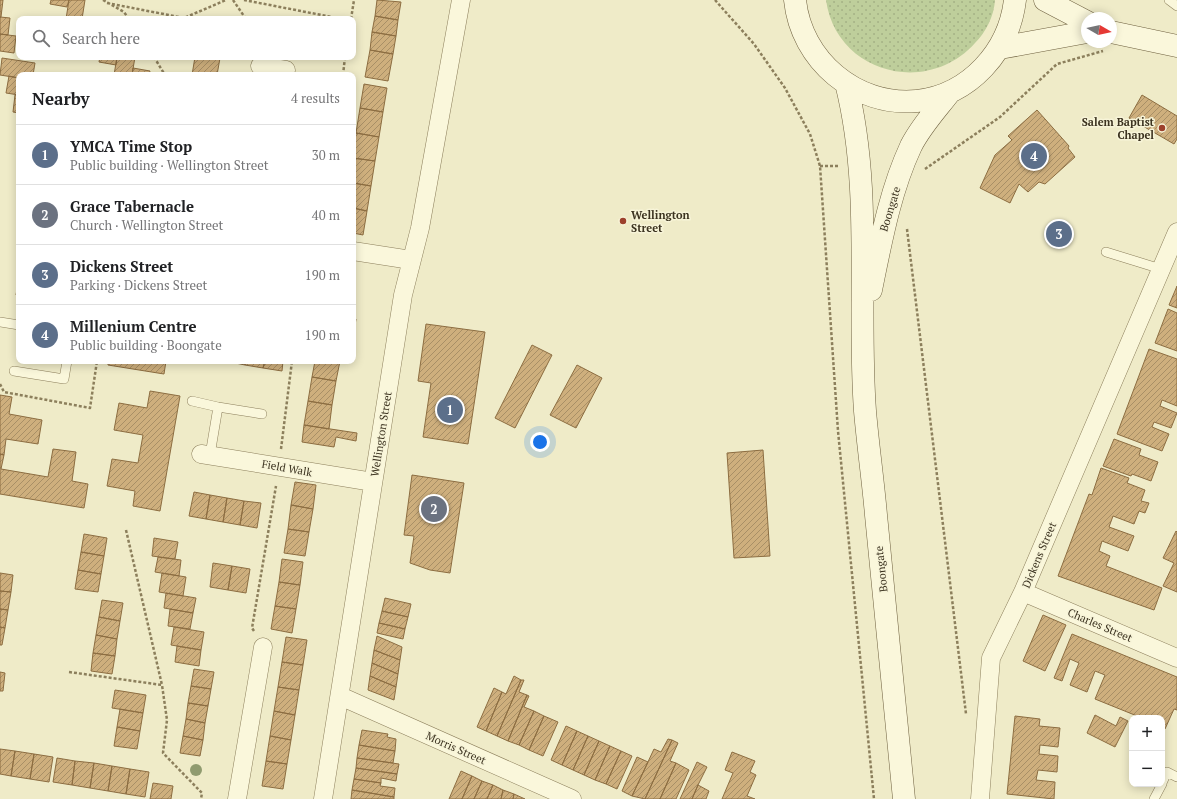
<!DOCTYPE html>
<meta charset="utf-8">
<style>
body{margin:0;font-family:"PT Serif",serif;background:#f2f2f2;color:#202124}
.controls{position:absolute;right:12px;bottom:12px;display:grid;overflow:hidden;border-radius:8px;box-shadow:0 2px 10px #0003}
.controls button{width:36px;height:36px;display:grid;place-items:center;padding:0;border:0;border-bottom:1px solid #e0e0e0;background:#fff;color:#202124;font:20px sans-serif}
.compass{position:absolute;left:1081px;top:12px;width:36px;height:36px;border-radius:50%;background:#fff;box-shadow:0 2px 10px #0003;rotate:99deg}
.you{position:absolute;left:540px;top:442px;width:14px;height:14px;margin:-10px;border:3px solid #fff;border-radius:50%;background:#1a73e8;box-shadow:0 0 0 6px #1a73e833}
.badge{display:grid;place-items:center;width:26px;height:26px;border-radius:50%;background:#d93025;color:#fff;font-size:13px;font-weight:700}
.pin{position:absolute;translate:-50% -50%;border:2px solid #fff;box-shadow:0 1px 4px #0006}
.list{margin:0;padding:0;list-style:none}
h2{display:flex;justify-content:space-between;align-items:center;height:52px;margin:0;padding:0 16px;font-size:17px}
h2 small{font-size:13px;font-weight:400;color:#757577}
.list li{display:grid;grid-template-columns:26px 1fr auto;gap:12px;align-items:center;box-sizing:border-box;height:60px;padding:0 16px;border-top:1px solid #e0e0e0}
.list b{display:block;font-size:15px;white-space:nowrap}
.list p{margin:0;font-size:13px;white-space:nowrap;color:#757577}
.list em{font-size:13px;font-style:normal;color:#757577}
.icon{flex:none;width:22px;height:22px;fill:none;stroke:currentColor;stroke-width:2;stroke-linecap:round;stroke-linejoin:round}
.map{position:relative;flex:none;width:1177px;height:799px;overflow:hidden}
.search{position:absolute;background:#fff;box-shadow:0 2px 10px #0003;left:16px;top:16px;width:340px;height:44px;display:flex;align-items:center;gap:10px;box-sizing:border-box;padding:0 14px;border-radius:8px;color:#757577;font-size:15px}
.panel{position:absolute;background:#fff;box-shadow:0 2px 10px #0003;left:16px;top:72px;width:340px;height:292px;border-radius:8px}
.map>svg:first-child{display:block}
.grass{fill:url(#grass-dots)}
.building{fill:url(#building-hatch);stroke:#8c6d41}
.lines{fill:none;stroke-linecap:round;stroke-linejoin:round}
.lane-casing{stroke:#8c7f5c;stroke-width:10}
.street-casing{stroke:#8c7f5c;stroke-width:19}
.secondary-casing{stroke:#6e603f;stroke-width:23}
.path{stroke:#8c7f5c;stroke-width:2.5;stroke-dasharray:3 2;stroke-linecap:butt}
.lane{stroke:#faf7db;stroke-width:9}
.street{stroke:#faf7db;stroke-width:18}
.secondary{stroke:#faf7db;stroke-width:22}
.tree{fill:#909b6f}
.poi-dot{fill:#9c402b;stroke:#f7f4d8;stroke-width:1.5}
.labels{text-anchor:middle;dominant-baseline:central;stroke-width:3;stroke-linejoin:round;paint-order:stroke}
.poi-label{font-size:11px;font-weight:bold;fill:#3c3320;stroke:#f7f4d8;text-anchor:end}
.street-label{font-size:11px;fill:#3c3320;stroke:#f7f4d8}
</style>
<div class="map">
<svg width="1177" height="799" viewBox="0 0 1177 799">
<defs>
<pattern id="grass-dots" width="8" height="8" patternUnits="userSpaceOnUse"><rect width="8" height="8" fill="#bece9b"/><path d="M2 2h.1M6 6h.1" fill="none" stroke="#a4b185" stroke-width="1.8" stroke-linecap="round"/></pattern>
<pattern id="building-hatch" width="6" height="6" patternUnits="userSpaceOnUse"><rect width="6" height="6" fill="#ceaf7d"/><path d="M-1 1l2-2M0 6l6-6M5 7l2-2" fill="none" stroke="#a88f66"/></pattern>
</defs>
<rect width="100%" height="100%" fill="#efebc8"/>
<path class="grass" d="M826,0H995C994,16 986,32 975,43C927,97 836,73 826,0Z"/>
<path class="building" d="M0,0H3L1,17H0Z
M51,0H69L67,7L50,4Z
M69,0H85L82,19H66Z
M377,0L401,2L398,20L375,16Z
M375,16L398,20L396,36L372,32Z
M0,17L10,18L8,35L0,34Z
M372,32L396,36L393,54L370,50Z
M0,34L16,36L14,53L0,51Z
M370,50L393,54L388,81L365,77Z
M100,57H117L116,65L99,62Z
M117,57H135L132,75H114Z
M195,57L220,58L217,75H192Z
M2,58L35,63L33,75H19V78L0,75Z
M133,68L150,71L149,75H132Z
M9,76L19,78V95L6,93Z
M364,84L387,88L383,112L360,108Z
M15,95H19V113L13,112Z
M1142,95L1177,116V139L1174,144L1129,118Z
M360,108L383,112L379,137L356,133Z
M1037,110L1069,146L1068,148L1075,157L1045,184L1039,182L1028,192L1019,184L1010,203L980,188L995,155L1012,140L1008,136Z
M356,133L379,137L375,161L353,158Z
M353,158L375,161L371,186L353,183Z
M353,183L371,186L367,211L353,208Z
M353,208L367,211L363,235L353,233Z
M19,278V295H16Z
M1177,286V308L1169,305Z
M1168,309L1177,313V351L1155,343Z
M353,319H356L353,338Z
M426,324L485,332L468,444L423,437L431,383L418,381Z
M532,345L552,355L515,428L495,418Z
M1149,349L1177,359V406L1162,400L1160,406L1177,413L1171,428L1154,422L1152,427L1169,434L1162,451L1117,434Z
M108,361H166L164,374L108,365Z
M226,361H245V365Z
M245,361H265L263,368L245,365Z
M265,361H283L282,371L263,368Z
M315,361H340L336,381L312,377Z
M577,365L602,378L576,428L550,415Z
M312,377L336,381L332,405L308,401Z
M150,391L180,396L160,511L133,506L135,491L107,486L112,459L138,463L143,435L114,430L119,403L147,408Z
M0,395L12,397L9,414L42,420L38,444L6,439L4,455L0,454Z
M308,401L332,405L329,429L304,425Z
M304,425L357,433L356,441L336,437L334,447L302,442Z
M1114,439L1141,449L1139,455L1158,462L1151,481L1132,474L1131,476L1103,466Z
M53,449L76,452L72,481L88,484L84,508L0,494V454L4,455L1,469L48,477Z
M763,450L770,556L734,558L727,453Z
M1101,468L1129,478L1127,483L1145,490L1141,501L1149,503L1145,513L1139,511L1134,524L1113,516L1109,527L1134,536L1128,551L1102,541L1099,551L1110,556L1106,566L1162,588L1154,610L1058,576L1089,494L1092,495Z
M412,475L464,483L450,573L430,570L410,563L414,536L404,535Z
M295,482L316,485L313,509L291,505Z
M194,492L210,495L206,519L189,516Z
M210,495L227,498L223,522L206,519Z
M227,498L244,501L240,525L223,522Z
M244,501L261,503L257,528L240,525Z
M291,505L313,509L309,532L288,529Z
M288,529L309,532L305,556L284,553Z
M1176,531L1177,532V592L1163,586L1174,563L1163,558Z
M84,534L107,538L104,556L81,552Z
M154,538L178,542L175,559L152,556Z
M81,552L104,556L101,574L78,570Z
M158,557L181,560L179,576L155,572Z
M282,559L303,562L300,585L279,582Z
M213,563L232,566L228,590L210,587Z
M232,566L250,569L246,593L228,590Z
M78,570L101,574L98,592L75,589Z
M0,573L13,575L11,592L0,591Z
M162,573L186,577L183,596L159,592Z
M279,582L300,585L296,609L275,606Z
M0,591L11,592L8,610L0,609Z
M166,593L196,598L193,613L164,608Z
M385,598L411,604L408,617L382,611Z
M102,600L123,603L120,621L99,617Z
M275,606L296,609L292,633L271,629Z
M0,609L8,610L5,628L0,627Z
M170,609L193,613L190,629L168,626Z
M382,611L408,617L405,629L379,623Z
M1043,615L1066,625L1045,671L1023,661Z
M99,617L120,621L117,639L96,635Z
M379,623L405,629L403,639L377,633Z
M0,627L5,628L2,645H0Z
M174,627L204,632L201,650L171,645Z
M1072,634L1177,677V710L1174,709L1165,729L1162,728V718H1142L1095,699L1105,675L1095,671L1087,692L1070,685L1079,663L1070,659L1062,681L1054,678Z
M96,635L117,639L115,656L93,653Z
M377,636L402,647L400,660L374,650Z
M286,637L307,640L303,665L282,662Z
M177,646L201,650L199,666L175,662Z
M374,650L400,660L398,674L372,663Z
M93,653L115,656L112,674L91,671Z
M282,662L303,665L299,690L278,687Z
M372,663L398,674L396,687L370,676Z
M194,669L214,672L211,689L191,686Z
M0,672L5,673L3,691H0Z
M370,676L396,687L394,700L368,690Z
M514,676L521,680L497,736L486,731L502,692L506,694Z
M521,680H524L519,692L527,695L508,741L497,736Z
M191,686L211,689L208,706L188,703Z
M278,687L299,690L295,715L274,711Z
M494,688L502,692L486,731L477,727Z
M115,690L146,695L143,713L112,708Z
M527,695L529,696L524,707L534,711L519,745L508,741Z
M188,703L208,706L205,723L186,719Z
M120,709L143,713L140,731L117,727Z
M274,711L295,715L291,740L270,736Z
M534,711L544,716L529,750L519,745Z
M1095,715L1116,726L1120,717L1128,721L1115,747L1087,733Z
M544,716L558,722L543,756L529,750Z
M1015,716L1040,719L1039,726L1060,728L1058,747L1040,745L1039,754L1058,756L1057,772L1038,770L1036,780L1055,782L1054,799L1007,794Z
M186,719L205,723L203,740L183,736Z
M566,726L577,731L562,765L551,760Z
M117,727L140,731L137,749L114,746Z
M362,730L388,734L387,737L396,739L395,751L359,745Z
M577,731L588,736L573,770L562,765Z
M183,736L203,740L200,756L180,753Z
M270,736L291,740L287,764L266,761Z
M588,736L599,741L584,775L573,770Z
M668,739L672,740L645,799L632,796L654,749L661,752Z
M672,740L678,743L670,761L676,763L660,799H645Z
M599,741L610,746L595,780L584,775Z
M359,745L395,751L393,763L357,758Z
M610,746L621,751L606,784L595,780Z
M0,749L15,751L11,776L0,774Z
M15,751L34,754L30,779L11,776Z
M621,751L632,756L617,789L606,784Z
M732,752L755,761L750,772L756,775L747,796L755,799H722L733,773L725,770Z
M34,754L53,757L49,782L30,779Z
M637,757L648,762L632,796L622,791Z
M57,758L75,761L72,785L53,782Z
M357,758L399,764L397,774L356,768Z
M75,761L94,763L90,788L72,785Z
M266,761L287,764L283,789L262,786Z
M697,762L707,767L698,785L692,799H680Z
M94,763L112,766L108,791L90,788Z
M676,763L689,770L676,799H660Z
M112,766L130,769L126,794L108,791Z
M356,768L397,774L396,781L381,778V783L354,779Z
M130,769L149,772L145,797L126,794Z
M461,771L472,776L462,799H449Z
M472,776L482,781L474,799H462Z
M354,779L381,783L380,786L395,788L394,797L352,790Z
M482,781L493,785L487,799H474Z
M153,783L173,786L171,799H150Z
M493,785L503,790L501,799H487Z
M698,785L709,791L706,799H692Z
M352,790L394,797V799H351Z
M503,790L514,794L513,799H501Z
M514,794L525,799H513Z"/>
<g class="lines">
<defs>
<path id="lane" d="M1169,0L1177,6
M1106,252L1161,269
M0,322L19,325
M14,371L64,379L67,361
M192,401L218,407
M210,455L218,407L262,414
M1162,783L1167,772L1177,777
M1154,799L1162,784"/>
<path id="street" d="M260,66L286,70
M353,251L411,260
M201,454L373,482
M1023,592L1177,658
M340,696L572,799
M237,799L263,647
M323,799L403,295L420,228L461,0
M980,799L991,658L1023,592L1177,232"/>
<path id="secondary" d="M795,0C801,60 856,107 917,101C970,95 1009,51 1015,0
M1045,0L1087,22
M1111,32L1177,46
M1000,48L1087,32
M846,83C873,190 857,302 865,411C868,446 873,480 876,515C885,610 895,704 904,799
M871,290C881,241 890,191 911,146C921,126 937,109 950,92"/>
</defs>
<use href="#lane" class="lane-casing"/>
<use href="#street" class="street-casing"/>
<use href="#secondary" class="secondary-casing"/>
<path class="path" d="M103,0L124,12L129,19
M233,0L246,19
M244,0L342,19
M715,0L754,44L785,88L810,134L820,166L838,431L874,799
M107,3L184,18L226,0
M351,19L354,0
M154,57L165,75
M343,75L345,57
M820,166H838
M925,169L1000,117L1057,64L1103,51
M907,229L966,714
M0,384L4,392L90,408L97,361
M281,449L292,361
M126,530L162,685
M254,631L252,628L276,486
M69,672L162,685L167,720L163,753L202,793L201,799"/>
<use href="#lane" class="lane"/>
<use href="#street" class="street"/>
<use href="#secondary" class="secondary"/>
</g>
<circle class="tree" cx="196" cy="770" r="6"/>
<g class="poi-dot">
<circle cx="1162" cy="128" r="4"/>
<circle cx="623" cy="221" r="4"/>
</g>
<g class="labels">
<g class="poi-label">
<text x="1154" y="122">Salem Baptist<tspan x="1154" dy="13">Chapel</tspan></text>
<text x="631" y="215" text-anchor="start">Wellington<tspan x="631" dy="13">Street</tspan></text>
</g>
<g class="street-label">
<text transform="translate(890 209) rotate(-73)">Boongate</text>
<text transform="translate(381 434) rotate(-81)">Wellington Street</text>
<text transform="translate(287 468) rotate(10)">Field Walk</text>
<text transform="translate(1039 555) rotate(-67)">Dickens Street</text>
<text transform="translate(881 569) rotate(-96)">Boongate</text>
<text transform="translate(1100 625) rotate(23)">Charles Street</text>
<text transform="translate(456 748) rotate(24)">Morris Street</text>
</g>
</g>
</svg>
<div class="controls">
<button>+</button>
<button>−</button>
</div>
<svg class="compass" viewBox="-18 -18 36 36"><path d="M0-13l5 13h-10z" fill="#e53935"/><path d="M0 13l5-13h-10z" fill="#757577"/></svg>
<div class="you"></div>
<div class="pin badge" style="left:450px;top:410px;background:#5c6f8a">1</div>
<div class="pin badge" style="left:434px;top:509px;background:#6b7280">2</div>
<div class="pin badge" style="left:1059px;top:234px;background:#5c6f8a">3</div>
<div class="pin badge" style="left:1034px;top:156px;background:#5c6f8a">4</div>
<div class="search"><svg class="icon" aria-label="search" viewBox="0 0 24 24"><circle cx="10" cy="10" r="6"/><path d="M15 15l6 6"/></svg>Search here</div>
<section class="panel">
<h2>Nearby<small>4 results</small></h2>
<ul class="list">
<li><span class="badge" style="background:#5c6f8a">1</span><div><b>YMCA Time Stop</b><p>Public building · Wellington Street</p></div><em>30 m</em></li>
<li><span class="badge" style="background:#6b7280">2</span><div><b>Grace Tabernacle</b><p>Church · Wellington Street</p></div><em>40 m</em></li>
<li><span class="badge" style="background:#5c6f8a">3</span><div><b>Dickens Street</b><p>Parking · Dickens Street</p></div><em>190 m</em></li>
<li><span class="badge" style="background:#5c6f8a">4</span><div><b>Millenium Centre</b><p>Public building · Boongate</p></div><em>190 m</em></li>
</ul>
</section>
</div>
